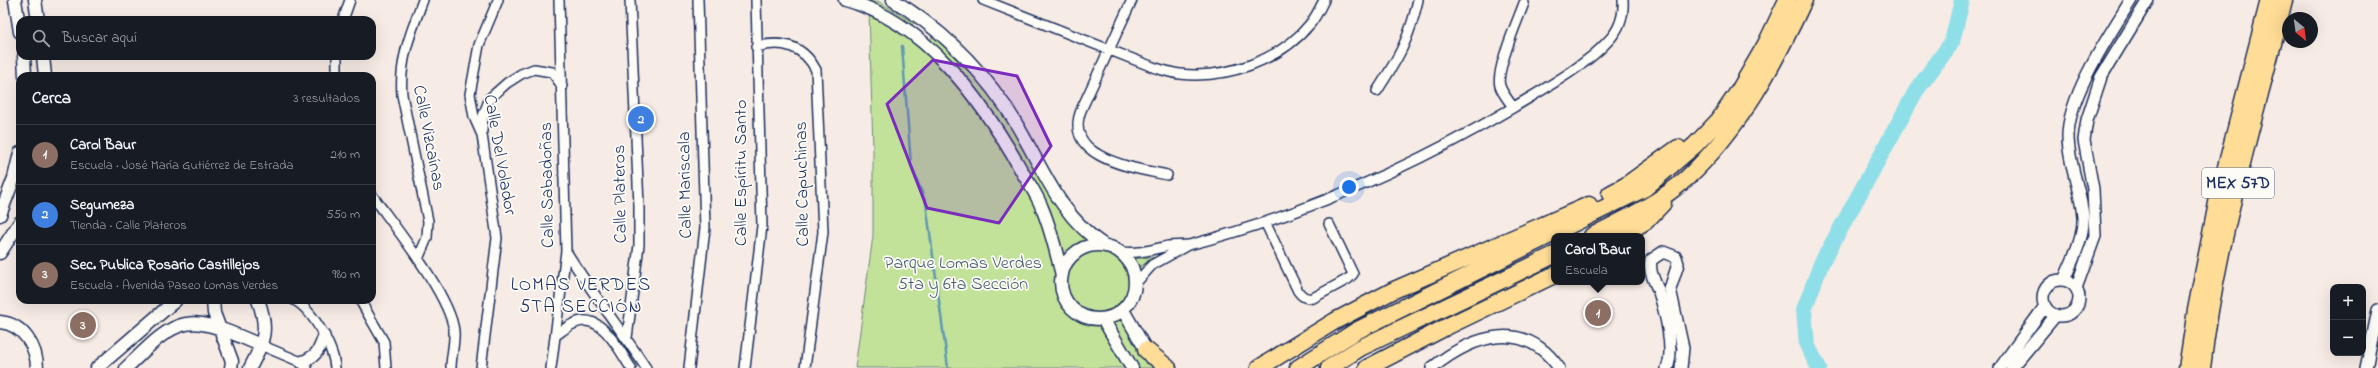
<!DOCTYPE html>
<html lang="es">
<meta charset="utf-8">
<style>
body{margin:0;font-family:"Indie Flower",sans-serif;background:#242831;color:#f1f3f6}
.controls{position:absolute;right:12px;bottom:12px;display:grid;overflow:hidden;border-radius:8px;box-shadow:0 4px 16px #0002}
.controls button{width:36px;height:36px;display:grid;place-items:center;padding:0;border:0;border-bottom:1px solid #363941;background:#171b24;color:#f1f3f6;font:20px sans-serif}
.compass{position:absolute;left:2282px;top:12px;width:36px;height:36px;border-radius:50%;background:#171b24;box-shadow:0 4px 16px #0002;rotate:151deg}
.you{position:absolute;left:1349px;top:187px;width:14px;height:14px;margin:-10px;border:3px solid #fff;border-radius:50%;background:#1a73e8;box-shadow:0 0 0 6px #1a73e833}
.badge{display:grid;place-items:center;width:26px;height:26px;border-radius:50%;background:#ea580c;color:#fff;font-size:13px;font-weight:700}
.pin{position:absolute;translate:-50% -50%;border:2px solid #fff;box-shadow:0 1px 4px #0006}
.popup{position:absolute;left:1551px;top:233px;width:94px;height:52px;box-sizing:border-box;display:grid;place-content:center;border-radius:8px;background:#171b24;filter:drop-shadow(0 1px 3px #0005);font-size:13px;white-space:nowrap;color:#9ea1a6}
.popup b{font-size:15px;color:#f1f3f6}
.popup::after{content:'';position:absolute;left:50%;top:100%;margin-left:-8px;border:8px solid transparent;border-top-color:#171b24}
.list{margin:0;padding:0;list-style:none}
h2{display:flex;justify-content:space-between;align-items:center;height:52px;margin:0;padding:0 16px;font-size:17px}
h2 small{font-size:13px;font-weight:400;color:#9ea1a6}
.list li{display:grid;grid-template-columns:26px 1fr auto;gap:12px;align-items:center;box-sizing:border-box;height:60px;padding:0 16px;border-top:1px solid #363941}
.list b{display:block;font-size:15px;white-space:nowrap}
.list p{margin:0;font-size:13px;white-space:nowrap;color:#9ea1a6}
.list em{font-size:13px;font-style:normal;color:#9ea1a6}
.icon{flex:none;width:22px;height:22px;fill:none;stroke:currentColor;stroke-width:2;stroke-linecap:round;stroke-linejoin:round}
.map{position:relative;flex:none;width:2378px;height:368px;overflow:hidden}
.search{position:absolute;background:#171b24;box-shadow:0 4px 16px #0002;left:16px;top:16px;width:360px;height:44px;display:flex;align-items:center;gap:10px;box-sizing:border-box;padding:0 14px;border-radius:12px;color:#9ea1a6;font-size:15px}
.panel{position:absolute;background:#171b24;box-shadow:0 4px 16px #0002;left:16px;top:72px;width:360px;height:232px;border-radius:12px}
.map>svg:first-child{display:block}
.green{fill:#c2e29a;stroke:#6e887c}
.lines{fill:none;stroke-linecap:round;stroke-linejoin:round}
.stream{stroke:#6199b1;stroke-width:2.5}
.river{stroke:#8fdfe9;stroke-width:16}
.minor-casing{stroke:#1b2f5e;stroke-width:12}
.tertiary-casing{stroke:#1b2f5e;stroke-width:14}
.secondary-casing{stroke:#1b2f5e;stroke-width:15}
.motorway-casing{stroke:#1b2f5e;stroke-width:19}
.minor{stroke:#fdfcf7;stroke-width:9}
.tertiary{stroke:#fdfcf7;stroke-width:11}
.secondary{stroke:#fdfcf7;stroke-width:12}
.motorway{stroke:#ffdd96;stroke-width:16}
.marked{fill:#7b2cbf;fill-opacity:0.2;stroke:#7b2cbf;stroke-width:3;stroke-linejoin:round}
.labels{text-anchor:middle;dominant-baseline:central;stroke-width:3.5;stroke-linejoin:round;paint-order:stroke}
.shield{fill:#fdfcf7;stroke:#5f6c8c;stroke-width:1}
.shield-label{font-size:17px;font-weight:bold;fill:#1b2f5e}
.street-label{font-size:18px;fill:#1b2f5e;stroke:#fdfcf7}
.park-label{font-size:18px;fill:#455c6d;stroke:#fdfcf7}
.neighbourhood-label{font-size:19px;letter-spacing:1px;fill:#1b2f5e;stroke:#fdfcf7}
</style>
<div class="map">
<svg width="2378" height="368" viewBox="0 0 2378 368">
<rect width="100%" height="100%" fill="#f7ebe5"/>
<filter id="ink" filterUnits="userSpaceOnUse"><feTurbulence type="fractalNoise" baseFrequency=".025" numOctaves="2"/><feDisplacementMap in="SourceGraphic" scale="8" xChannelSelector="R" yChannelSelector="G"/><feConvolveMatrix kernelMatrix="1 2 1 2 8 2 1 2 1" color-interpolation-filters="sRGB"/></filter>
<g filter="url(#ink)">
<path class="green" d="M850,0H876L914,23L909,28Z
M869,9L927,44L933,36L983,86L1002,111L1044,182L1101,245C1084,245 1072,251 1063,266L1032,189C1041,217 1052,245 1059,273C1061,285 1058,295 1066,305C1075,316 1088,320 1102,319L1131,368H855L873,236V150Z
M1091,249L1108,250L1123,260L1153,257L1130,275C1134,340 1043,317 1066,270C1072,258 1079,253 1091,249Z
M1121,311L1154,368H1136L1108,318Z"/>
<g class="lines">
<path class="stream" d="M902,46L911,165L926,203L948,368"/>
<path class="river" d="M1819,368L1807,345L1804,310L1821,264L1916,91L1952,42L1962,0"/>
<defs>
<path id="minor" d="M983,0L1153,67C1162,70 1171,73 1180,74C1226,79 1280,61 1310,24C1316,17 1320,8 1324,0
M1132,0L1082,108C1060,158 1134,168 1167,175
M343,20L350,0
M756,47C782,40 803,45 816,70L823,232L805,368
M337,76V56
M1377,91C1399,57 1409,40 1418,0
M1513,107C1509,101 1502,93 1500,86C1495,71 1518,20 1524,3
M482,131L483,116L490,98L507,83L521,74L534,69L552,72L562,86
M372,195C394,226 450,295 454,331C455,343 451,356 451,368
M1265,222L1298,291C1302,297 1306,299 1313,298L1348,279L1353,274L1329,224
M566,251C591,292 620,328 646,368
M1120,252C1138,254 1151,250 1168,246C1175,245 1182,246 1189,245C1304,215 1412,167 1514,107C1542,90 1587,65 1608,41C1619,30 1624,15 1623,0
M418,259L427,238L428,221L402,95C399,60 411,32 423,0
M1135,284L1152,265L1186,246
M294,300C312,309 334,348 335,368
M360,300L384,342L386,368
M555,336C561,332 566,327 573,324C600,309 619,350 631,368
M627,338L639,245V206L630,0
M263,346L301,362L307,368
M481,368L497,238L482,135L474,117L470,94L479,45L498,0
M551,368L566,251L559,0
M689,368L705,228L698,0
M745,368L762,226L756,0"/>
<path id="tertiary" d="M2064,280C2072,261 2084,239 2083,217C2081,190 2068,164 2068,136C2068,96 2110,34 2131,0
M2043 298a18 18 0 1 1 36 0a18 18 0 1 1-36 0Z
M2076,288L2095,236L2093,189L2084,140L2087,120L2101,77L2148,0
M301,362C316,357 319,351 324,336
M1432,368C1473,335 1524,318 1559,368
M1667,368C1675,350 1665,311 1659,292C1654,279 1649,273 1651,260L1663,252L1676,257L1678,264L1670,289L1683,348L1681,368
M2000,368L2045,306
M2012,368L2056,315
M2366,368L2378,310"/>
<path id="secondary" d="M15,0L20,32
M35,0L38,20
M845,0C925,21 981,99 1020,168C1027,181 1037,194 1042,208C1051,229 1056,252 1062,275
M893,0C937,26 976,64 1005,106C1039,155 1053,212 1105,246
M24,56L25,76
M43,56L45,76
M0,215L14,178L20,153
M1061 282a37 37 0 1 1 74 0a37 37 0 1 1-74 0Z
M0,253L20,222
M213,300L214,313L232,361L231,368
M1123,310L1150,357
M1103,319L1132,368
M0,322C23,324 37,347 37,368
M97,368L176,300
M126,368C143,353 163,328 186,324C207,319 242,338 263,346
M250,368C264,342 269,329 258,300"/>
<path id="motorway" d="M1610,194L1625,186L1678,148
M1592,236C1624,220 1661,202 1688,177C1740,128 1774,65 1804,0
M1621,236L1646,221L1663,203
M1146,350L1168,368
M1259,368L1335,321L1394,290L1589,205
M1298,368L1356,331L1645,188L1695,145L1719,120L1740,89L1766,44L1787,0
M1329,368L1360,348L1554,255
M1367,368L1448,326L1554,275
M2187,368L2196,310L2218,198L2269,0
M2202,368C2216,243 2254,122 2284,0"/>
</defs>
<use href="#minor" class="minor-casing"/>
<use href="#tertiary" class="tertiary-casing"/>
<use href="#secondary" class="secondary-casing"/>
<use href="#motorway" class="motorway-casing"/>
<use href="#minor" class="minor"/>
<use href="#tertiary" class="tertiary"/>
<use href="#secondary" class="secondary"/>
<use href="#motorway" class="motorway"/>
</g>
</g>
<path class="marked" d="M933,60L1017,76L1051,146L999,223L927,208L887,104Z"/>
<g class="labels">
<rect class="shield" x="2202" y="168" width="72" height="30" rx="3"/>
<g class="shield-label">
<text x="2238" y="183">MEX 57D</text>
</g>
<g class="street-label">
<text transform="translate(428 138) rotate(79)">Calle Vizcaínas</text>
<text transform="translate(499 155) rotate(80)">Calle Del Volador</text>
<text transform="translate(742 173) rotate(-90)">Calle Espíritu Santo</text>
<text transform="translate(803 184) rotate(-91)">Calle Capuchinas</text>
<text transform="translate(548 185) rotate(-91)">Calle Sabadoñas</text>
<text transform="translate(686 185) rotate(-91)">Calle Mariscala</text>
<text transform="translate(621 194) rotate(-91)">Calle Plateros</text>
</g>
<g class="park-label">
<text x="963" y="264">Parque Lomas Verdes<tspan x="963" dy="21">5ta y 6ta Sección</tspan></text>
</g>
<g class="neighbourhood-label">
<text x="581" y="285">LOMAS VERDES<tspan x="581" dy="22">5TA SECCIÓN</tspan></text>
</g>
</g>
</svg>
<div class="controls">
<button>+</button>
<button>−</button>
</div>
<svg class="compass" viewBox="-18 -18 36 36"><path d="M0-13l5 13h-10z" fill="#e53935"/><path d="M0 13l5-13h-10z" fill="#9ea1a6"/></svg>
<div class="you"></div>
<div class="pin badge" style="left:1598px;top:313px;background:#8d6e63">1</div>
<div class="popup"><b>Carol Baur</b>Escuela</div>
<div class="pin badge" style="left:641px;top:119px;background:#3f7fe0">2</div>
<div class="pin badge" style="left:83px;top:325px;background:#8d6e63">3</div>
<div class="search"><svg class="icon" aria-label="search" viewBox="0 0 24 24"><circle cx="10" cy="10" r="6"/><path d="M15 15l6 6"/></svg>Buscar aquí</div>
<section class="panel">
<h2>Cerca<small>3 resultados</small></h2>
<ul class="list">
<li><span class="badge" style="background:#8d6e63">1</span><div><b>Carol Baur</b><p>Escuela · José María Gutiérrez de Estrada</p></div><em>210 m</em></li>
<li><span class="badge" style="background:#3f7fe0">2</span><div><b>Segumeza</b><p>Tienda · Calle Plateros</p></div><em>550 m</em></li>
<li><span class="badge" style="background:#8d6e63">3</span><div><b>Sec. Publica Rosario Castillejos</b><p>Escuela · Avenida Paseo Lomas Verdes</p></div><em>980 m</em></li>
</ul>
</section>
</div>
